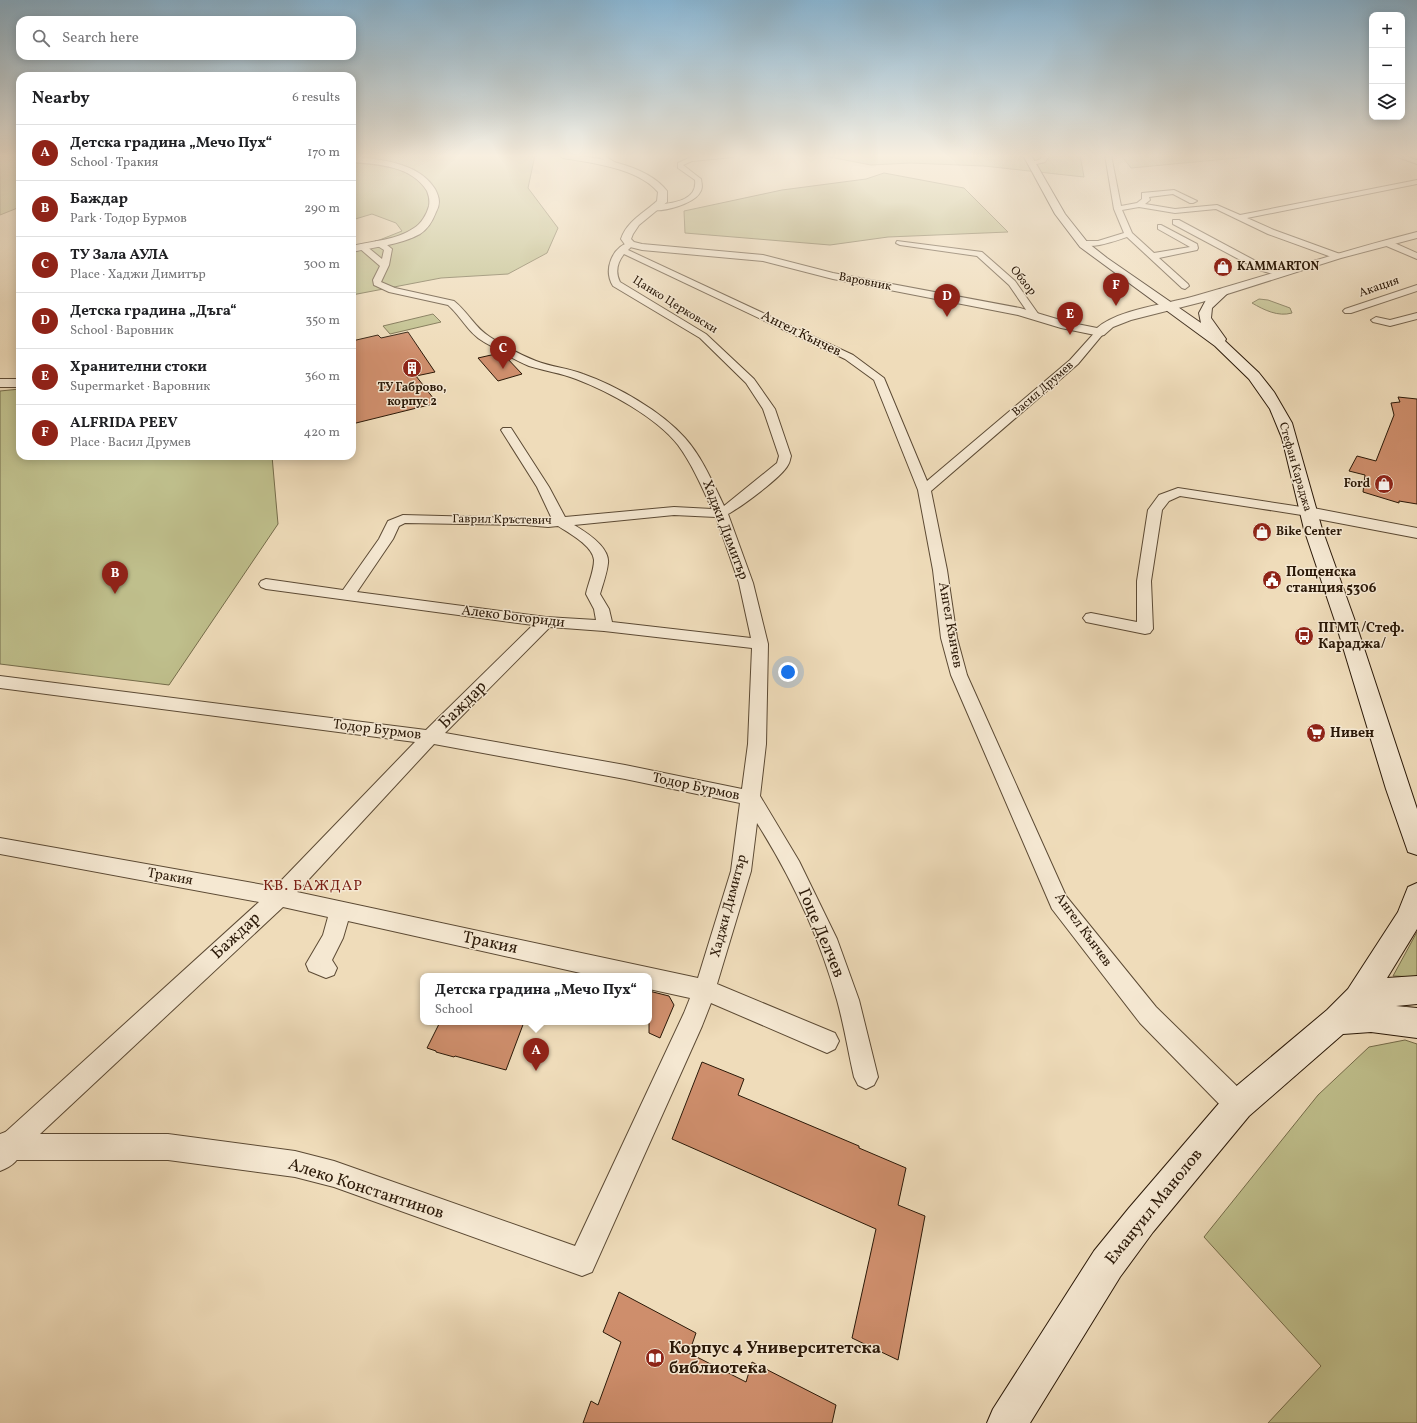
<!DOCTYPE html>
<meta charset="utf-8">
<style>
body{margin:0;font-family:Vollkorn,serif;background:#f2f2f2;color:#202124}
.controls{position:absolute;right:12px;top:12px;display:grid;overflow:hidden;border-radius:8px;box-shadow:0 2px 10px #0003}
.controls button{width:36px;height:36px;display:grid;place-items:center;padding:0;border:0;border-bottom:1px solid #e0e0e0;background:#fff;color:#202124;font:20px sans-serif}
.you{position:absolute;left:788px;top:672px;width:14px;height:14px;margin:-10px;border:3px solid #fff;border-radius:50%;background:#1a73e8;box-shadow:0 0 0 6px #1a73e833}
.badge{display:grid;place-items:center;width:26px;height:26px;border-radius:50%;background:#8f2418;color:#fff;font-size:13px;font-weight:700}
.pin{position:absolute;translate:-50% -33px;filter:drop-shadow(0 1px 2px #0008)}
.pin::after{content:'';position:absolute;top:21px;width:14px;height:12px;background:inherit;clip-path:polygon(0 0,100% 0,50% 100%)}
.popup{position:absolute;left:420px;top:973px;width:232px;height:52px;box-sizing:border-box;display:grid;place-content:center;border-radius:8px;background:#fff;filter:drop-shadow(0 1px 3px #0005);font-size:13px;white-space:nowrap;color:#757577}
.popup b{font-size:15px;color:#202124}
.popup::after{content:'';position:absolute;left:50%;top:100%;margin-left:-8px;border:8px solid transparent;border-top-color:#fff}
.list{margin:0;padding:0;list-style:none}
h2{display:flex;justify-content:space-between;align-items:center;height:52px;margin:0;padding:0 16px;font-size:17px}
h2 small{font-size:13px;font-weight:400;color:#757577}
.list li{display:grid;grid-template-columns:26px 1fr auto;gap:12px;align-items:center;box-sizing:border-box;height:56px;padding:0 16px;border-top:1px solid #e0e0e0}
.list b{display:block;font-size:15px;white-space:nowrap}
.list p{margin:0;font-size:13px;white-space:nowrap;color:#757577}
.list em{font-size:13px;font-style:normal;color:#757577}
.icon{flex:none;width:22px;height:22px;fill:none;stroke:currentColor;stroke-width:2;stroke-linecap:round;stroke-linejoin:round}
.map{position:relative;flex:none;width:1417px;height:1423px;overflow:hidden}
.search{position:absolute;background:#fff;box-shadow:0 2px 10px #0003;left:16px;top:16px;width:340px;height:44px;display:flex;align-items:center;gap:10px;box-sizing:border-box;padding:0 14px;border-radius:12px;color:#757577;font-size:15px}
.panel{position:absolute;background:#fff;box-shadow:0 2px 10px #0003;left:16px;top:72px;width:340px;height:388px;border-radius:12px}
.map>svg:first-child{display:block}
.green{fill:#bfbf8c;stroke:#756c4a}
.building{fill:#ce8e6c;stroke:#2b1908}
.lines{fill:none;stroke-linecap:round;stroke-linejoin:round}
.minor-casing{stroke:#5c4a34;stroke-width:2}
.tertiary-casing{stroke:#5c4a34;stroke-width:2}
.secondary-casing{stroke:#2b1908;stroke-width:2}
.minor{fill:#f5e8d2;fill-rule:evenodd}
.tertiary{fill:#f5e8d2;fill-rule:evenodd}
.secondary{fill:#f5e8d2;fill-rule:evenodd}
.labels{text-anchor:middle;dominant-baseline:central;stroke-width:3;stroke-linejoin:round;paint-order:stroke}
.far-poi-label{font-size:12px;font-weight:bold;fill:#2b1908;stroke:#f5e8d2;text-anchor:start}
.far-street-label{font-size:12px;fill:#2b1908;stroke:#f5e8d2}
.street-label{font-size:14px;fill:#2b1908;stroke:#f5e8d2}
.poi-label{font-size:14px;font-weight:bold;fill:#2b1908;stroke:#f5e8d2;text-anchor:start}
.neighbourhood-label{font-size:15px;letter-spacing:1px;fill:#7a1f14;stroke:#f5e8d2}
.near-street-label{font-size:17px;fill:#2b1908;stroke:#f5e8d2}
.near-poi-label{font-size:17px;font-weight:bold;fill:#2b1908;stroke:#f5e8d2;text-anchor:start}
</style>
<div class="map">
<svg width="1417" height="1423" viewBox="0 0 1417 1423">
<rect width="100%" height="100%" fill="#efdcba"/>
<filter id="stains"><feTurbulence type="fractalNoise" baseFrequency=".005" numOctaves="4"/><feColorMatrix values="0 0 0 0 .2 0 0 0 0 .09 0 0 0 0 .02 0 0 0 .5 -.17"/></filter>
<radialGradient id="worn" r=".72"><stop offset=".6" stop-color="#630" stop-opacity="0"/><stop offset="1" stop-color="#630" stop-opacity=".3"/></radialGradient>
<path class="green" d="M0,155H20V207L0,215Z
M352,155H535L528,188L558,228L547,253L508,274L441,278L352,295V251L402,231L396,223L372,214L352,220Z
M819,155H1080L1084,177L984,166L910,163L871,165Z
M1121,155H1269L1131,168Z
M884,173L964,188L1008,232L888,237L830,245L685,233L684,211L782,190L866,179Z
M1259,299L1268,300L1290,308L1292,313C1278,317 1264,310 1252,303Z
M433,314L441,322L390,334L383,326Z
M20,389V456H272L278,524L169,685L0,664V391Z
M1417,932V977L1393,976Z
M1405,1040L1417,1044V1423H1268L1321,1366L1204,1237L1318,1095L1369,1047Z"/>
<path class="building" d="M408,332L435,372L416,376L437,403L352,424V341L378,335L381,338Z
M500,353L505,356L522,374L498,381L478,358Z
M1398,397L1417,399V504L1399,501V503L1363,492L1365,475L1349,471L1357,456L1376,461L1394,415L1391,403L1400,402Z
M649,991L669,996L674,1005L660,1038L649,1033Z
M440,1022H524L506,1070L455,1056L454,1057L436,1052V1051L427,1048Z
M702,1062L744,1079L738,1095L859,1146V1148L906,1168L898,1205L925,1216L898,1360L852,1338L876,1229L672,1139Z
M619,1292L696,1333L689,1353L746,1382L752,1362L836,1405L832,1423H583L591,1401L598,1405L621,1342L603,1332Z"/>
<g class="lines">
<defs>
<path id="minor" d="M595,155H603L621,166L616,167Z
M711,155H736L733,157L692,161L683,165L701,179C702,185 703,189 699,194C692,204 664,212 652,210V206C668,203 698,203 695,180L678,168V163L691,157Z
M1043,155L1049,156L1045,162L1032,165L1029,163L1041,159Z
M1105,155H1111L1121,206L1137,203L1142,199V193L1174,190L1197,201L1193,203H1190L1173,194L1149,197L1150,200L1145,204L1175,209L1217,205L1240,215L1417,180V184L1247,218L1274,230L1340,254L1341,256L1337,259L1268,234L1216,209L1175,213L1139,207L1122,210L1132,233L1154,253L1190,247L1158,229V225H1161L1197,244L1198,248L1197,250L1159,258L1188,284L1189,286L1185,289L1182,288L1127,237C1115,241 1088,251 1078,243L1082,241H1098L1124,233L1114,209Z
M1392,155H1402L1417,160V164Z
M1173,220H1179L1265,266L1283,271L1284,273L1280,276L1259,270L1173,224Z
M376,241H382L392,249L389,265L381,282L395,288L454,301C468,312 475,328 490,337C504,346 521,355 536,361C551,367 568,368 583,374C617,386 661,411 685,438C702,457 713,483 724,506L777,463L779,456L763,409L746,383L700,338L613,286C603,270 612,247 630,242L634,244L628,250L853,355L884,378L927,481L1070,360L1097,330H1103L1105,332L1103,334L1078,364L931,491L947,570L957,638L967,675L1066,896L1156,1007L1247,1096L1250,1105L1247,1114L1238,1117L1229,1114L1140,1023L1052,909L951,675L941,638L933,570L918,490L874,380L845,359L624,254C617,263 615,272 620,282L706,334L754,379L775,409L791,456C790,459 790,462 788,465C782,477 741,507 728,514L753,583L768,644L766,744L760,796L799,861L837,939L859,1000L878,1077L874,1085L866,1089L858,1085L854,1077C848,1051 844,1025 837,1000C820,938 791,877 757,823L751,871L717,984L835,1033L839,1041L835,1049L827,1053L711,1003L702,1026L592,1272L582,1276L334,1187L295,1177L168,1160H8L0,1156V1137L259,902L0,854V838L275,887L415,742L0,688V676L426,730L533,625L266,589L261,587L259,584L261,581L266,579L343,590L379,539L388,521L403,515L552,519L537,487L501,430L503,428H511L549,487L565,517L674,507L712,509C702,487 692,464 678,445C656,417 608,391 576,379C561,373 545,371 529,366C514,360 498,350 484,342C468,333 461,316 448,305L389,292L374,285L373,280L380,266L358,247L362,245H365L382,259L384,250L376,245ZM674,515L716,517L739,583L751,638L612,622L609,609L600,594C603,584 607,573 608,563C610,547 586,532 574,525ZM405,523L525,525L548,527L558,526C569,533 593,546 594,560C594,571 588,584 586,594L594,609L596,620L546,617L357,592L393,539L399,526ZM550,627L604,631L752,648L748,744L742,789L625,765L445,733ZM434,744L625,779L740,803L731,871L698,978L297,892ZM283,907L328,917L323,935L306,964L309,971L326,978L334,975L337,968L332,960L343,938L348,921L594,976H649V989L690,998L684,1013L575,1246L334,1161L295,1151L168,1134H40Z
M897,241L982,252L1015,281L1039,315L1034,318L1031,317L1009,285L977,256L900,245L896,243Z
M1384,241H1390L1417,253V259L1384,245Z
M1417,285V291L1351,313H1345L1343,311L1345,309Z
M1417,313V319L1390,326L1373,322L1371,320L1376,317L1390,320Z
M1178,488L1308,508L1313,509L1315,512L1313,515L1308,516L1180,496L1169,501L1162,510L1151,581L1153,629L1150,633L1145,634L1086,622L1083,618L1086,614L1091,613L1137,622V581L1148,510L1159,495Z"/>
<path id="tertiary" d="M559,155C591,155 647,164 667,191V202L639,225L633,234L631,239L634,242L642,244L763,255L833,273L1020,308L1067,322L1097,328C1119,309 1167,304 1195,296C1269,275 1342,251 1417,232V238L1341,258L1202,302L1131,320L1113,327L1104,335L1100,336L1061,328L1018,315L833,279L763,261L642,250L626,246L621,239C627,221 644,213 657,201L658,192C638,168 592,163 563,158Z
M352,156C381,160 418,162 435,189C439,197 441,203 436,212C433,220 428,229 420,234C400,245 374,247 352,252V246C372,241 397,240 414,228C421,224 427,214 429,206C430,200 429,196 427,191C412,166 378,164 352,162Z
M0,379H20V387H0Z
M1308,507L1417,528V538L1302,516L1299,512L1302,508Z
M8,1131L20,1135L24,1147C19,1160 13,1166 0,1171V1134Z"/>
<path id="secondary" d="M1023,155H1031L1065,214L1088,243L1107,258L1201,323L1199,313L1206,300L1220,289H1228L1230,291L1212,308L1211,318L1226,339L1225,341L1259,373L1274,392L1292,423L1322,529L1356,624L1417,809V855L1408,852L1386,789L1336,624L1304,529L1282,438L1270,409L1249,379L1215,346L1080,247L1055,214Z
M1417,883V929L1387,978L1417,976V1004L1396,1006L1417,1008V1038L1371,1032L1343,1034L1249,1116L1153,1232L1120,1277L1030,1423H987L993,1409L1094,1251L1129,1208L1227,1094L1327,1010L1348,989L1398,912L1408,887Z"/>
</defs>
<use href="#minor" class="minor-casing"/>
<use href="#tertiary" class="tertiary-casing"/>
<use href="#secondary" class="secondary-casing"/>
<use href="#minor" class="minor"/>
<use href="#tertiary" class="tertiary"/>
<use href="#secondary" class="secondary"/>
</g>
<linearGradient id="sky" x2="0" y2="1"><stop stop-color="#89b6d4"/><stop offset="0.44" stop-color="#f8efe0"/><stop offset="1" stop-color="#f8efe0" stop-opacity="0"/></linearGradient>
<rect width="1417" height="354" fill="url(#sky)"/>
<defs>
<symbol id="shop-disc" viewBox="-11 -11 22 22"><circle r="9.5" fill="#8f2418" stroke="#f5e8d2"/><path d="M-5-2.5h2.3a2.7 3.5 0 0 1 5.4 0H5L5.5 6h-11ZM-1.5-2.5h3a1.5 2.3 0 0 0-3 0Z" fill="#fff"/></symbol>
<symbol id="building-disc" viewBox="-11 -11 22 22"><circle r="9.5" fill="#8f2418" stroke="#f5e8d2"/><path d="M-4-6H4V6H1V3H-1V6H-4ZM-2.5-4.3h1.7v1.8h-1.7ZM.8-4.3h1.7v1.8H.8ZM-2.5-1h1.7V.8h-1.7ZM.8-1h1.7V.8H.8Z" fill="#fff"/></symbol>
<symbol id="civic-disc" viewBox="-11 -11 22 22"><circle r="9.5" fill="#8f2418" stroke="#f5e8d2"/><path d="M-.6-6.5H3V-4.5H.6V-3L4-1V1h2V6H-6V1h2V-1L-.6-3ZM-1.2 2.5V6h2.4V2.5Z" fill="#fff"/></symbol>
<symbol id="bus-disc" viewBox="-11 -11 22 22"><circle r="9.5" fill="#8f2418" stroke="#f5e8d2"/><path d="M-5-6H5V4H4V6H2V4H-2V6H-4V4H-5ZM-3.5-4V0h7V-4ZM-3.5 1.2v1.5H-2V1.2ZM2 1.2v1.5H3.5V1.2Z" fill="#fff"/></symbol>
<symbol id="supermarket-disc" viewBox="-11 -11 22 22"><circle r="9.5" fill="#8f2418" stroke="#f5e8d2"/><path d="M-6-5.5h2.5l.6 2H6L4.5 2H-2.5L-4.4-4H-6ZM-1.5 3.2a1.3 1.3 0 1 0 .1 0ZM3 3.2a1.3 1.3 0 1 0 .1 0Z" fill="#fff"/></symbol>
<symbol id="library-disc" viewBox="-11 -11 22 22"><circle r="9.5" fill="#8f2418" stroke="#f5e8d2"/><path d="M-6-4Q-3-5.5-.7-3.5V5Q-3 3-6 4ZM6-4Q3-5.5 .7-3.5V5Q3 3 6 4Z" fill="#fff"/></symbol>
</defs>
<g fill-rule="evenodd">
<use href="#shop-disc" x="1212" y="256" width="22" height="22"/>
<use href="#building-disc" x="401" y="357" width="22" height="22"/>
<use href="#shop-disc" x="1373" y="473" width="22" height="22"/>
<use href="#shop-disc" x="1251" y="521" width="22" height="22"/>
<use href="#civic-disc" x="1261" y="569" width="22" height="22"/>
<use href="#bus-disc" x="1293" y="625" width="22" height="22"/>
<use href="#supermarket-disc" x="1305" y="722" width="22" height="22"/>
<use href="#library-disc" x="644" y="1347" width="22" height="22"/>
</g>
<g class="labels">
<g class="far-poi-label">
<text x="1237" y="267">KAMMARTON</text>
<text x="412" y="388" text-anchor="middle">ТУ Габрово,<tspan x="412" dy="14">корпус 2</tspan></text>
<text x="1370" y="484" text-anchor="end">Ford</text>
<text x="1276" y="532">Bike Center</text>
</g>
<g class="far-street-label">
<text transform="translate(1023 281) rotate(51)">Обзор</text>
<text transform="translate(865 282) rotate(11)">Варовник</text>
<text transform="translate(1379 287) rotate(-19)">Акация</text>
<text transform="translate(675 305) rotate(32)">Цанко Церковски</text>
<text transform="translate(1043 389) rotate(-41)">Васил Друмев</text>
<text transform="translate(1295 467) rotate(74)">Стефан Караджа</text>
<text transform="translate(502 520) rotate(1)">Гаврил Кръстевич</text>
</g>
<g class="street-label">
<text transform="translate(801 334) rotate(26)">Ангел Кънчев</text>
<text transform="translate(725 530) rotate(69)">Хаджи Димитър</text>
<text transform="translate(513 617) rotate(7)">Алеко Богориди</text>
<text transform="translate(950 625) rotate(80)">Ангел Кънчев</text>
<text transform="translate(377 730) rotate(7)">Тодор Бурмов</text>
<text transform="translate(696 787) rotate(12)">Тодор Бурмов</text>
<text transform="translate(170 877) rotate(10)">Тракия</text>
<text transform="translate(729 906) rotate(-75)">Хаджи Димитър</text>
<text transform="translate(1083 930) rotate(54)">Ангел Кънчев</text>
</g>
<g class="poi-label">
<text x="1286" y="572">Пощенска<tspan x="1286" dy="16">станция 5306</tspan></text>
<text x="1318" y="628">ПГМТ /Стеф.<tspan x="1318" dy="16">Караджа/</tspan></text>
<text x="1330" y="733">Нивен</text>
</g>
<g class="neighbourhood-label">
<text x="313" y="886">КВ. БАЖДАР</text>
</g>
<g class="near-street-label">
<text transform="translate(463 705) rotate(-45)">Баждар</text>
<text transform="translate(821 933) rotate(67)">Гоце Делчев</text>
<text transform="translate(236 936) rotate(-43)">Баждар</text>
<text transform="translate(490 943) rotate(12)">Тракия</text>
<text transform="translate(366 1189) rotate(18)">Алеко Константинов</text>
<text transform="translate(1154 1207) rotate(-51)">Емануил Манолов</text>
</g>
<g class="near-poi-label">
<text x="669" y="1348">Корпус 4 Университетска<tspan x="669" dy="20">библиотека</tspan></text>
</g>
</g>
<rect width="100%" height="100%" filter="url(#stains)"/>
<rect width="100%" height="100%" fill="url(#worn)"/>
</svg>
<div class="controls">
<button>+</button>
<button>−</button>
<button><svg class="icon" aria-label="layers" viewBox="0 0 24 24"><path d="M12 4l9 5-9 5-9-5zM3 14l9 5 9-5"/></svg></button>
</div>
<div class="you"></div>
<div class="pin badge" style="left:536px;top:1071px">A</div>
<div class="popup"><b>Детска градина „Мечо Пух“</b>School</div>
<div class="pin badge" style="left:115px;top:594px">B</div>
<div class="pin badge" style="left:503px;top:369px">C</div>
<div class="pin badge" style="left:947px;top:317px">D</div>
<div class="pin badge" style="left:1070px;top:335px">E</div>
<div class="pin badge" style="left:1116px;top:306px">F</div>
<div class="search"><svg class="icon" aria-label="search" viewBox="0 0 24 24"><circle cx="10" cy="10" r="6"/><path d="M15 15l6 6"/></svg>Search here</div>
<section class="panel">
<h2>Nearby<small>6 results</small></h2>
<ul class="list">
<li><span class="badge">A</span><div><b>Детска градина „Мечо Пух“</b><p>School · Тракия</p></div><em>170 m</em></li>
<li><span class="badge">B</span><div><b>Баждар</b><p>Park · Тодор Бурмов</p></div><em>290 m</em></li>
<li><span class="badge">C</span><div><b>ТУ Зала АУЛА</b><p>Place · Хаджи Димитър</p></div><em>300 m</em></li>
<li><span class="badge">D</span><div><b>Детска градина „Дъга“</b><p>School · Варовник</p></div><em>350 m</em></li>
<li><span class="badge">E</span><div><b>Хранителни стоки</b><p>Supermarket · Варовник</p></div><em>360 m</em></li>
<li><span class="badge">F</span><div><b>ALFRIDA PEEV</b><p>Place · Васил Друмев</p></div><em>420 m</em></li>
</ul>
</section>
</div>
